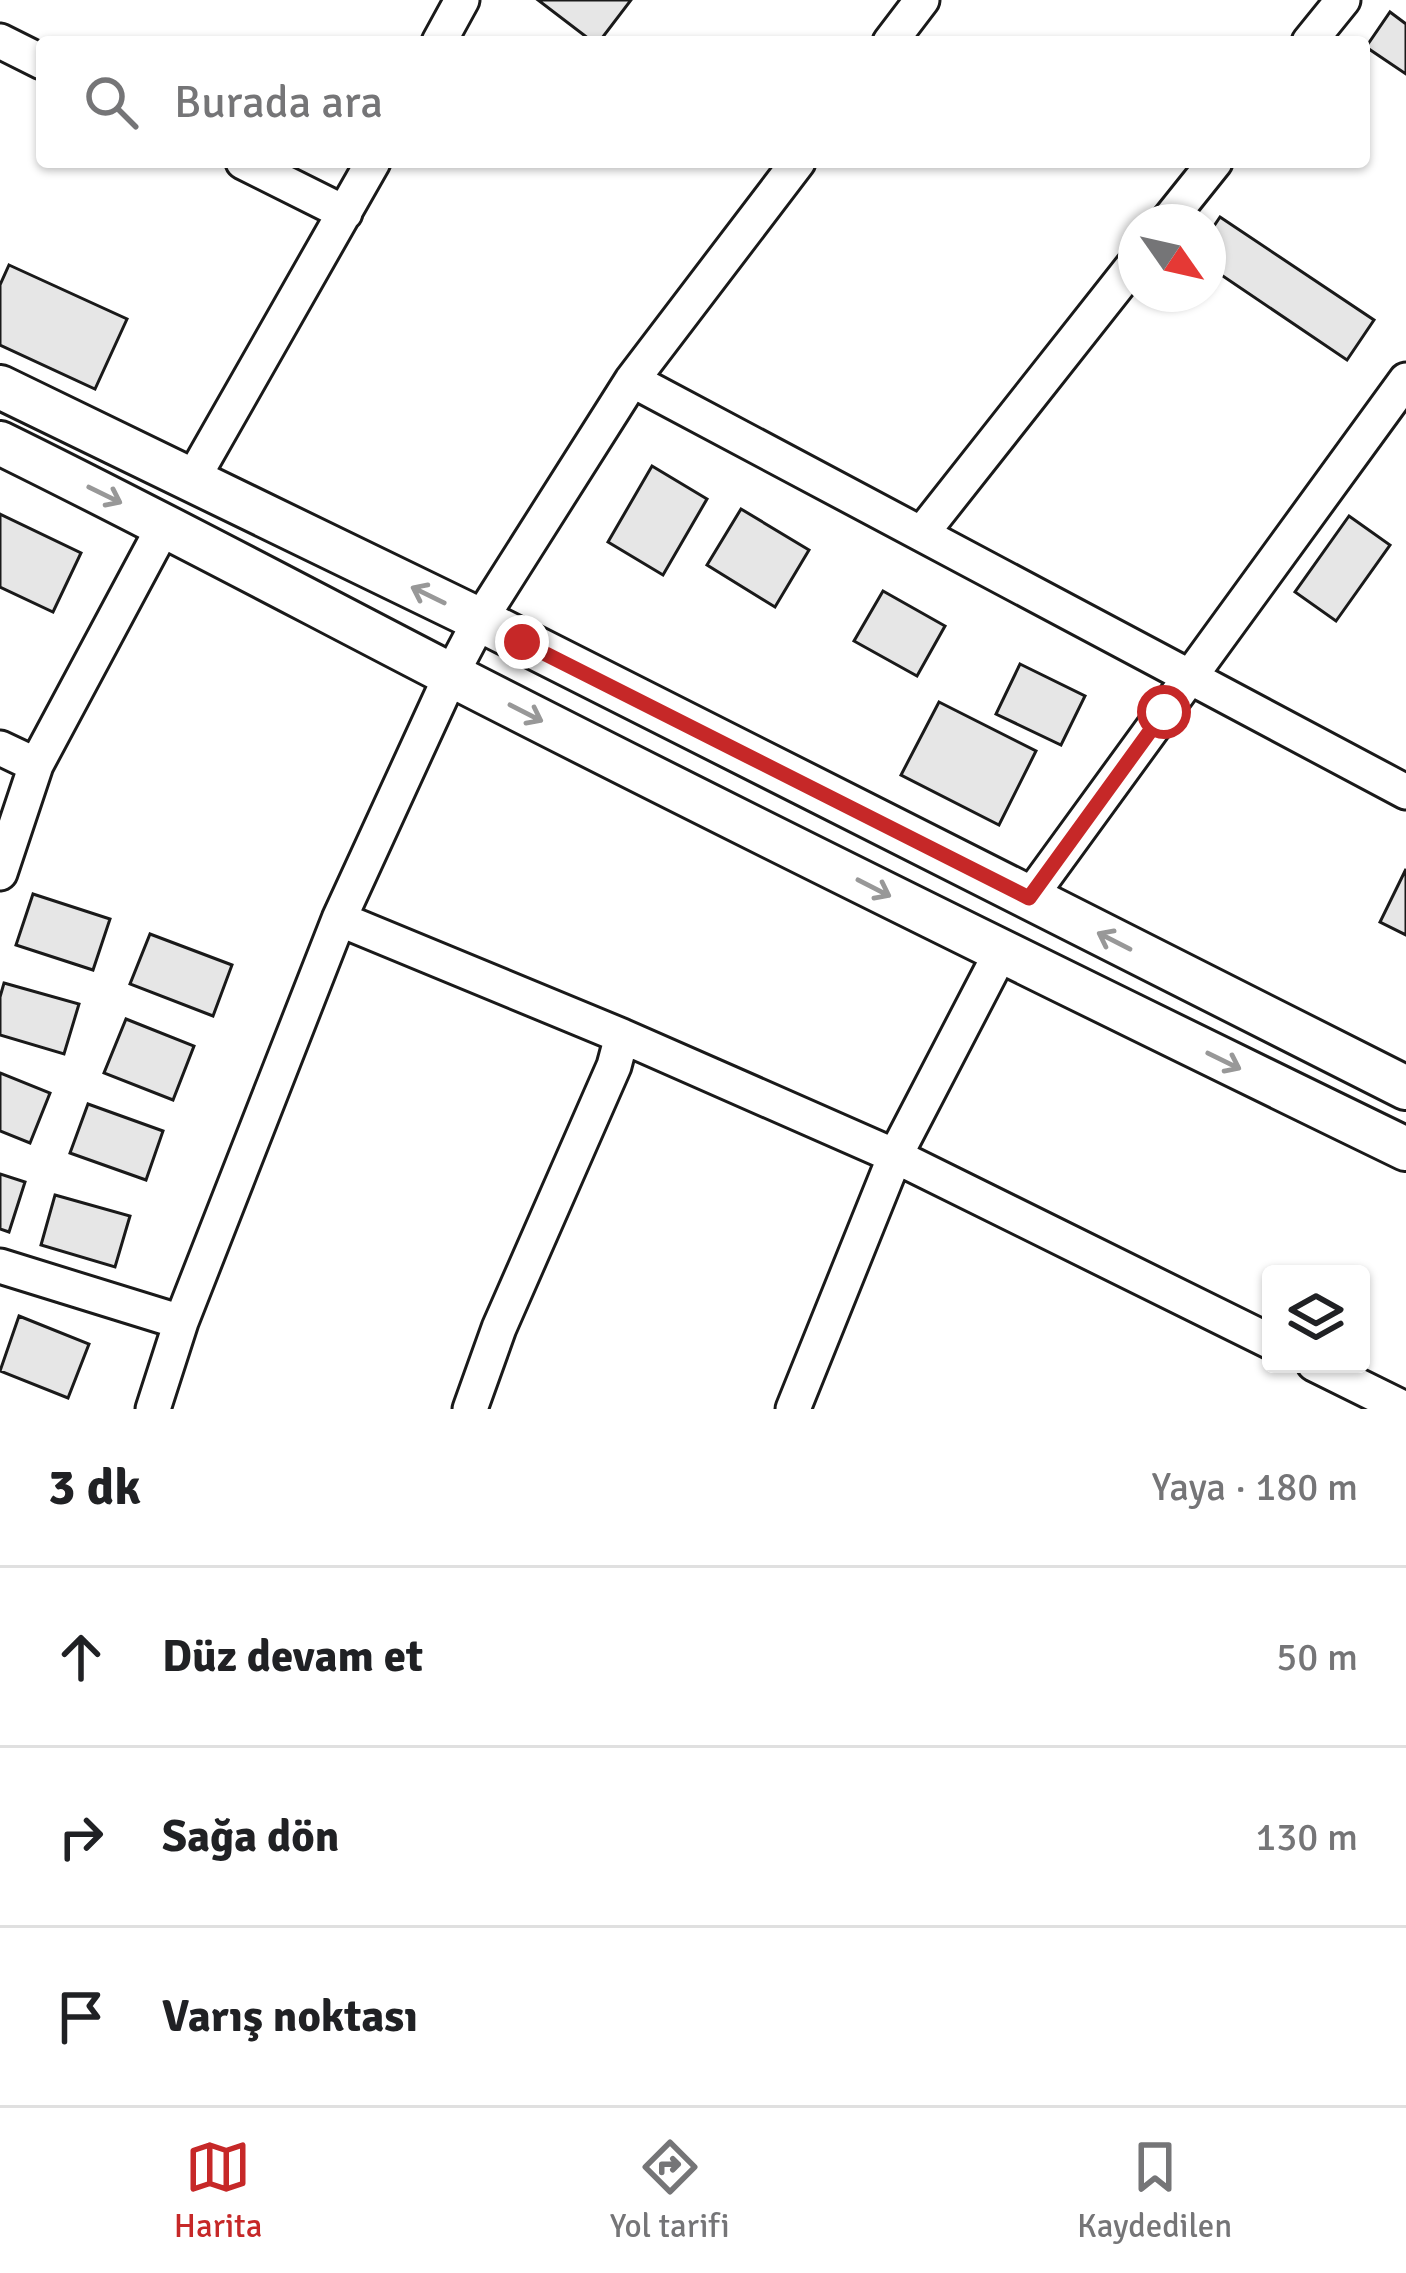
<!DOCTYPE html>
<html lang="tr">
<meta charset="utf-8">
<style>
body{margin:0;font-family:Signika,sans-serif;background:#f6f6f6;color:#202124}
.controls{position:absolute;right:36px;bottom:36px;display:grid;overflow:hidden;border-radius:12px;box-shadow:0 3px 9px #0004}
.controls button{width:108px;height:108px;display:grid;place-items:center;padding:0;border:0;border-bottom:3px solid #e0e0e0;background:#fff;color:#202124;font:60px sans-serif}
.compass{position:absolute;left:1118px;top:204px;width:108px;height:108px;border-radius:50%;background:#fff;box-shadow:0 3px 9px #0004;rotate:124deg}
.stop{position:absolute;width:36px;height:36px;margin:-27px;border:9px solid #c62828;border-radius:50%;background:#fff}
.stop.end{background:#c62828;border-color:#fff;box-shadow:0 3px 12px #0008}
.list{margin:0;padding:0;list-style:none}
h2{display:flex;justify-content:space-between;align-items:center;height:156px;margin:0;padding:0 48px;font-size:51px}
h2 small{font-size:39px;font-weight:400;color:#757577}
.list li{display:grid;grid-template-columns:78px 1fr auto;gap:36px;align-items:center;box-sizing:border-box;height:180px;padding:0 48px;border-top:3px solid #e0e0e0}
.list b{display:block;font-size:45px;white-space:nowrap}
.list em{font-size:39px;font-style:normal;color:#757577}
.icon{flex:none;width:66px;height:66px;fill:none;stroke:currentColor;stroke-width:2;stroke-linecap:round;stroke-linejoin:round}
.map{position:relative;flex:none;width:1406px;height:1409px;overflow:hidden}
.search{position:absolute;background:#fff;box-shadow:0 3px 9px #0004;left:36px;right:36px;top:36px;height:132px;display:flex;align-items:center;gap:30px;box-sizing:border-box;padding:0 42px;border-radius:12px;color:#757577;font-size:45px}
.sheet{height:696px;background:#fff}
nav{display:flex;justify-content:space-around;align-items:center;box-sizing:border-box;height:168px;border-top:3px solid #e0e0e0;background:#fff;font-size:33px;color:#757577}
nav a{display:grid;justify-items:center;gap:6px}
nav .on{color:#c62828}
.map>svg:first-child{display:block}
.building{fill:#e6e6e6;stroke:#1a1a1a;stroke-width:3}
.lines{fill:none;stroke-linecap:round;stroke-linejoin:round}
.minor-casing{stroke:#1a1a1a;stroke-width:39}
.major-casing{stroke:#1a1a1a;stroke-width:48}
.minor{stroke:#fff;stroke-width:33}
.major{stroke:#fff;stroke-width:42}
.oneway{stroke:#989898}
.route{stroke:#c62828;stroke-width:15}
</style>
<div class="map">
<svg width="1406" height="1409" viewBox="0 0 1406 1409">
<rect width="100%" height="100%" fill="#fff"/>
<path class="building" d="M538,0H631L599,42H593Z
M1390,12L1406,24V74L1366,47Z
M1220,217L1374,320L1347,360L1208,266V235Z
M9,265L127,319L95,389L0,345V285Z
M652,466L707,499L663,575L608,542Z
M741,509L809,550L775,607L707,565Z
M0,514L81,553L53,612L0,587Z
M1349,516L1390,545L1336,621L1295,592Z
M883,591L945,626L917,676L854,641Z
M1020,664L1085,696L1061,745L996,714Z
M939,702L1036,751L999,825L901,775Z
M1406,869V935L1380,922Z
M33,894L110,919L93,970L16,945Z
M150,934L232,965L213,1016L130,984Z
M4,983L79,1004L64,1054L0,1035V997Z
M126,1019L194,1046L173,1100L104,1073Z
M0,1073L50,1093L30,1143L0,1131Z
M88,1104L163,1131L146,1180L70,1153Z
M0,1174L25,1182L9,1232L0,1229Z
M55,1195L130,1216L115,1267L41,1245Z
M19,1316L89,1344L68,1398L0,1371Z"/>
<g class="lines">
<defs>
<path id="minor" d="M0,41L42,62
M439,42L462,0
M890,42L922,0
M1309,42L1343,0
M243,162L345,213
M1167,222L1215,162
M632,380L1406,792
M192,480L373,162
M922,533L1136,262
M0,748L36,765
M0,873L36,765L165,524
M1029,898L1406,380
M339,919L622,1036L895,1156L1271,1342
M0,1266L181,1322
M1314,1364L1405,1409
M153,1409L181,1322L339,919L451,675L480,620L632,380L798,162
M470,1409L499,1328L614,1066L622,1036
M793,1409L895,1156L1001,952"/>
<path id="major" d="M0,387L480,620L1406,1088
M0,443C153,518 302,598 453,676C769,838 1087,994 1406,1149"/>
</defs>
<use href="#minor" class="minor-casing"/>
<use href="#major" class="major-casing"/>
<use href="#minor" class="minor"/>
<use href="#major" class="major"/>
</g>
<defs><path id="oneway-shaft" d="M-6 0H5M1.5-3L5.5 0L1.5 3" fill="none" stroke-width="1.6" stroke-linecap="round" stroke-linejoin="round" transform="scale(3)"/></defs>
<g class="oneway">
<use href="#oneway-shaft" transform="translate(105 495) rotate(26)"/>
<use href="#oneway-shaft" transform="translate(428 595) rotate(-154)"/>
<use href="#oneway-shaft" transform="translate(526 713) rotate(27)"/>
<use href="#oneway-shaft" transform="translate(874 888) rotate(27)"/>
<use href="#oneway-shaft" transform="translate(1114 941) rotate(-153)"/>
<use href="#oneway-shaft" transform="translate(1224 1061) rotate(26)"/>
</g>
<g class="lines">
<path class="route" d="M522,642L1029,898L1164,712"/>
</g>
</svg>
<div class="controls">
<button><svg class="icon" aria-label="layers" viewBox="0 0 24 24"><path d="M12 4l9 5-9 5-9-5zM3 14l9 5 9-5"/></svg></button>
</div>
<svg class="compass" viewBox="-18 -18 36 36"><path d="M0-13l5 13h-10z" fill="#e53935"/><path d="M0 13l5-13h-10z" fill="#757577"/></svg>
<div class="stop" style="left:1164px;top:712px"></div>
<div class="stop end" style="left:522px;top:642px"></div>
<div class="search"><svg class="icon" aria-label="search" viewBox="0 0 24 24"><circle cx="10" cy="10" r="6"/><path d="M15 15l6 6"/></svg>Burada ara</div>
</div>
<section class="sheet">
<h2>3 dk<small>Yaya · 180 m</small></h2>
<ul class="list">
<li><svg class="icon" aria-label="ahead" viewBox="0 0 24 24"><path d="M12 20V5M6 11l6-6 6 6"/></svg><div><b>Düz devam et</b></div><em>50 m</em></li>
<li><svg class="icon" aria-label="right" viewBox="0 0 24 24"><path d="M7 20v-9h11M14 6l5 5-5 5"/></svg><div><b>Sağa dön</b></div><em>130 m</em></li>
<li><svg class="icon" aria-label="arrive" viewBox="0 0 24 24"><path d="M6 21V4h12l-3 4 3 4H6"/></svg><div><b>Varış noktası</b></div></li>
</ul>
</section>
<nav>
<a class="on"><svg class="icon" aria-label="map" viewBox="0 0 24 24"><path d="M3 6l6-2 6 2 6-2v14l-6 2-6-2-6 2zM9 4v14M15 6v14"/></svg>Harita</a>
<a><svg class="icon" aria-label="directions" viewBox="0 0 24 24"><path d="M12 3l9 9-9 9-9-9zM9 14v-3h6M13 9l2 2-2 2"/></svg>Yol tarifi</a>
<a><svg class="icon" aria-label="saved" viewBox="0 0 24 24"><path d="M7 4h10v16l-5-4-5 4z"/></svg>Kaydedilen</a>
</nav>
